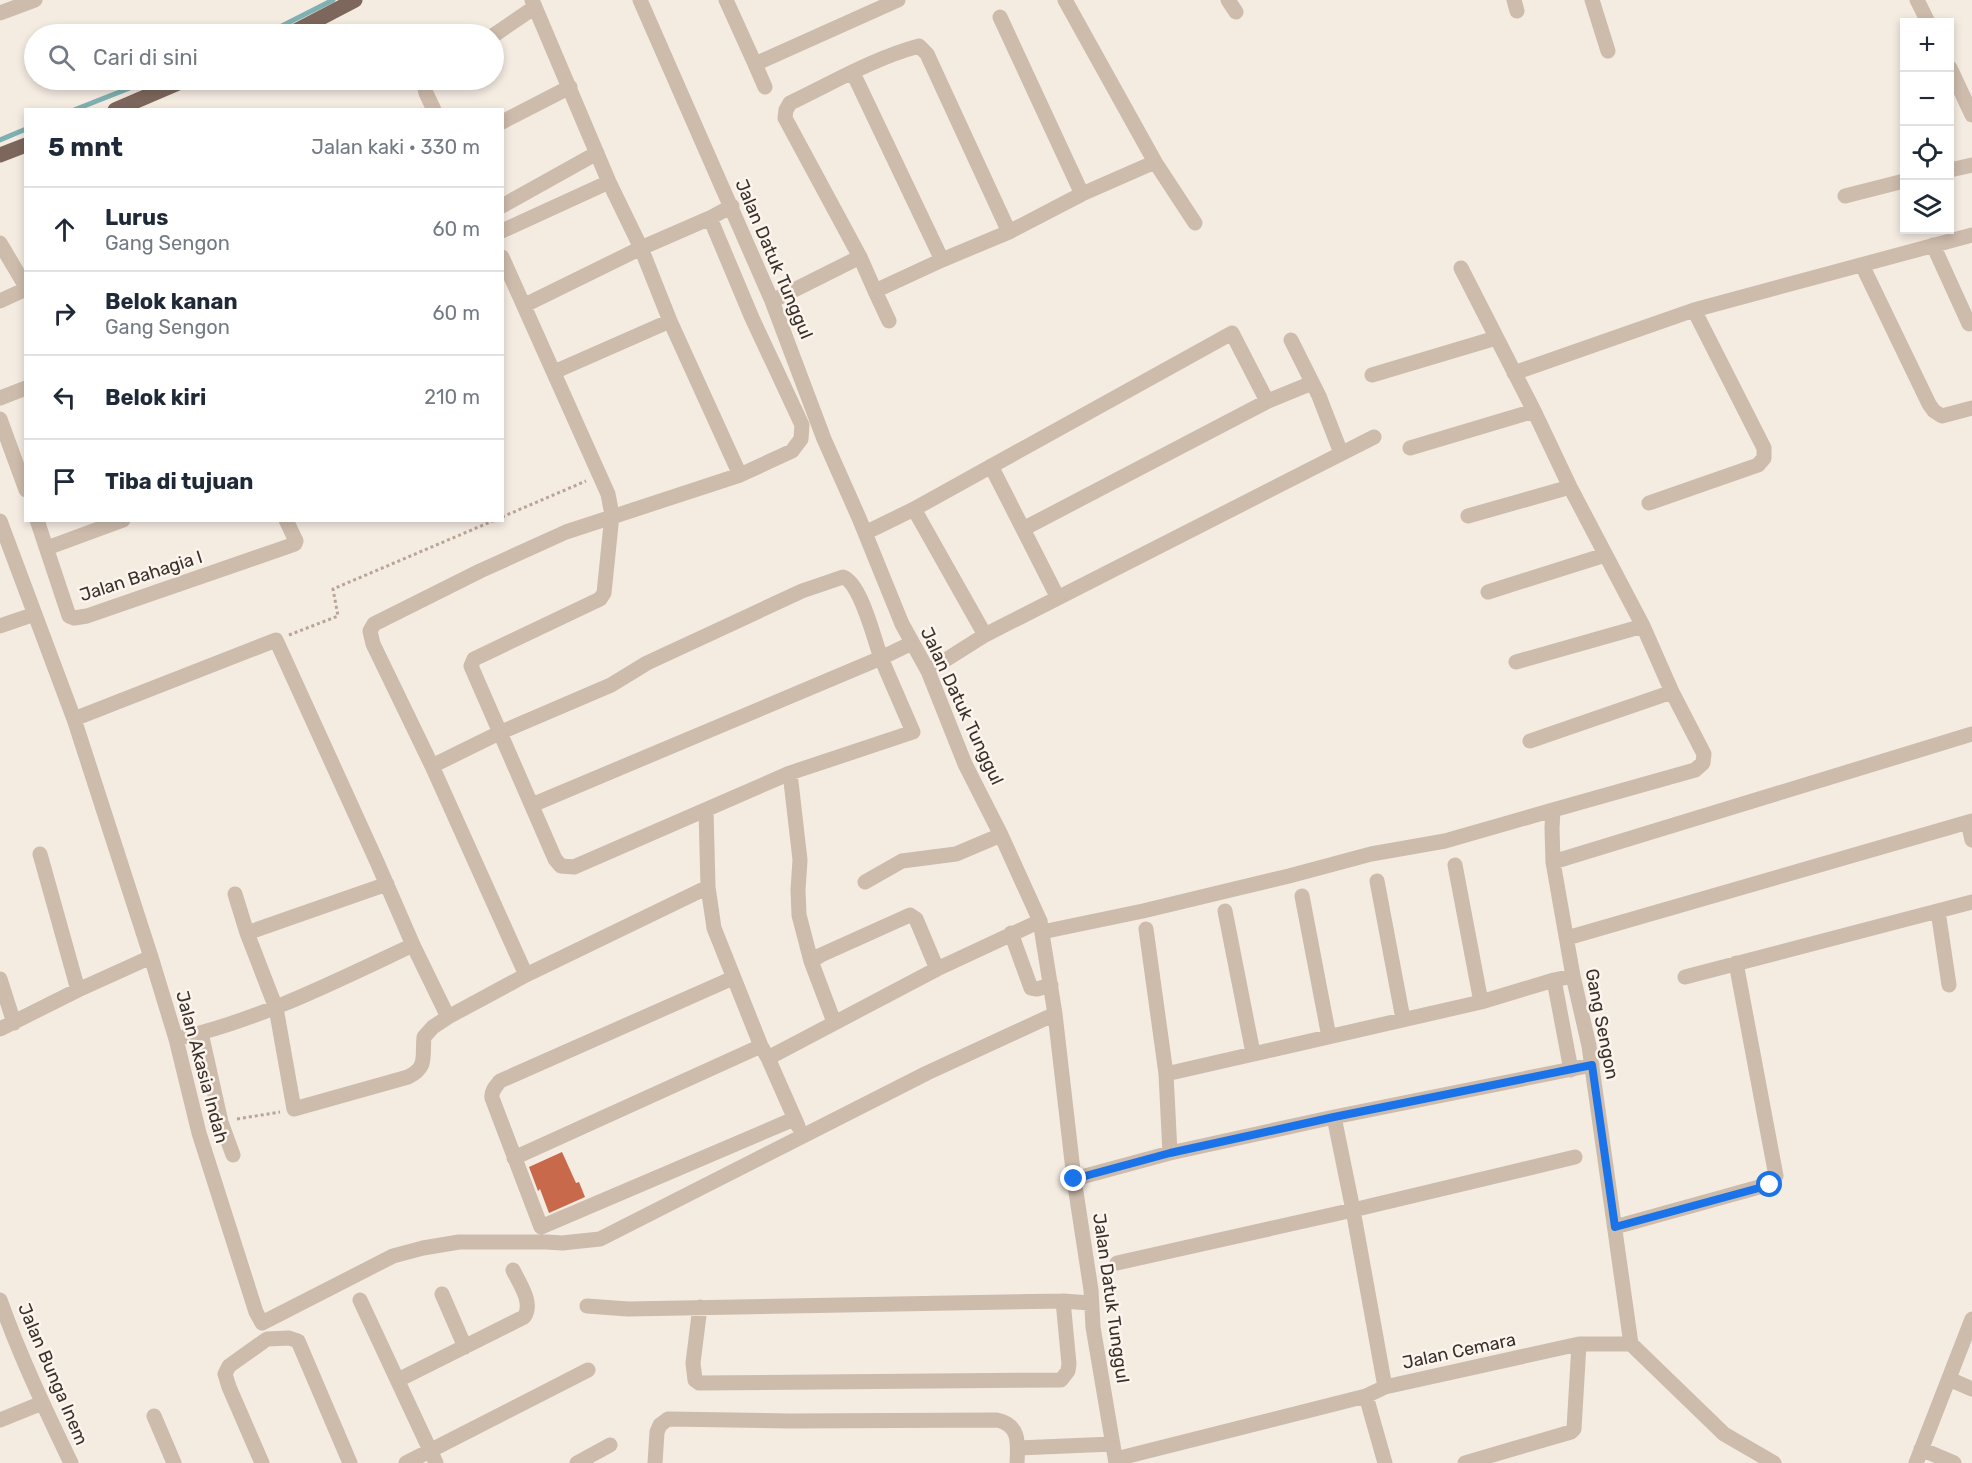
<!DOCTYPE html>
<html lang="id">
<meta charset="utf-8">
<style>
body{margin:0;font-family:Rubik,sans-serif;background:#f6f6f7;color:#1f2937}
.controls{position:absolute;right:18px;top:18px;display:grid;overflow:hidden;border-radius:0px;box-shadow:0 3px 9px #0003}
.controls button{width:54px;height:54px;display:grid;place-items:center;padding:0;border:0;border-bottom:2px solid #e0e1e3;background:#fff;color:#1f2937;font:30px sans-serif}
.stop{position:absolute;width:18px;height:18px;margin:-14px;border:4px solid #1a73e8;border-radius:50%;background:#fff}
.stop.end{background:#1a73e8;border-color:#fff;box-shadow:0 2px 6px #0008}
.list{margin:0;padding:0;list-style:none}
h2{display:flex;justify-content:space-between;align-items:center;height:78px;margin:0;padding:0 24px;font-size:26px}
h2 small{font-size:20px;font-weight:400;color:#747a83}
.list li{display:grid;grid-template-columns:39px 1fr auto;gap:18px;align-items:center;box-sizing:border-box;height:84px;padding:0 24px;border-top:2px solid #e0e1e3}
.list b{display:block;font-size:22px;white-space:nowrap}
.list p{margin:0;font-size:20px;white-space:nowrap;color:#747a83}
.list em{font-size:20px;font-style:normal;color:#747a83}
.icon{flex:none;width:33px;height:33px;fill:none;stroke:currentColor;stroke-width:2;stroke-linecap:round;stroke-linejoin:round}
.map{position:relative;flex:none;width:1972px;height:1463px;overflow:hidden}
.search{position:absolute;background:#fff;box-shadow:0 3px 9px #0003;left:24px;top:24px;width:480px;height:66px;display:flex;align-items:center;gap:15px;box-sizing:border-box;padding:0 21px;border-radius:33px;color:#747a83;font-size:22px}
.panel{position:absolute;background:#fff;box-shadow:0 3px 9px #0003;left:24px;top:108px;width:480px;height:414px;border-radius:0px}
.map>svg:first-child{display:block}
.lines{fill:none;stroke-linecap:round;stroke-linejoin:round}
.stream{stroke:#7fb0b2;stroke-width:5}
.building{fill:#c8694b}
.path{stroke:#b9a596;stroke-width:3;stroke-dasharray:3 3;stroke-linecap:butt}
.minor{stroke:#cdbbac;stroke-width:15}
.major{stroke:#7d675c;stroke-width:15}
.route{stroke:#1a73e8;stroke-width:8}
.labels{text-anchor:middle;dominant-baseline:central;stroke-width:5;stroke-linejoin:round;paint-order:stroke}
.street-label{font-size:18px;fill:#3b302b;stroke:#fbf5ee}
</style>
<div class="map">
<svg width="1972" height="1463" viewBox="0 0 1972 1463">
<rect width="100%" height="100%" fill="#f4ebe1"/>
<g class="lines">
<path class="stream" d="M266,34L333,0
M74,110L150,80
M0,140L26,129"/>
</g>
<path class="building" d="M562,1152L576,1183L579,1182L585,1197L549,1213L540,1189L538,1191L529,1167Z"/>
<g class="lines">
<path class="path" d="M502,517L586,481
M289,635L338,616L333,589L495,520
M237,1119L280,1112"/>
<path class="minor" d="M532,0L609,182L641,248L670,321L740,475
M640,0L772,301L824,439L859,518L902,624L928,671L965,764L1001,835L1040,921L1055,1014L1074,1179L1091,1290L1093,1327L1116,1463
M726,0L755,64L898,0
M1065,0L1155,162L1195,223
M1228,0L1236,12
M1514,0L1517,11
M1592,0L1608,51
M1917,0L1928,22
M0,13L35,0
M1000,17L1082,194
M494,35L535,7
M755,64L765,87
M1950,68L1972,115
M853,73L942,260
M423,80L426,93L434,110
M502,122L570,87
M1950,170L1972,165
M1845,196L1904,181
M502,206L597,153
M502,231L609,182
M0,243L26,287
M1933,245L1969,324
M502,257L608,494L612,515L604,593L600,599L474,659L471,666L555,859L561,866L574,867L790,773L913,732L881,658L532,805
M860,257L785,118L786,110L790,103C832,83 874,58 919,46L927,54L1009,232
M1862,265L1929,404L1934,411L1942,416L1972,408
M1461,268L1534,411L1570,487L1643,626L1672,692L1704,754L1703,763L1695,770L1553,810L1552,828L1553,862L1573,976L1589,1046L1631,1344
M875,291L889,321
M0,301L26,289
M772,301L860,257L875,291L942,260L1009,232L1082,194L1155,162
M525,305L641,248L710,218
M1291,340L1319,396L1341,453
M554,372L670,321
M1514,373L1694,310L1972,235
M1372,375L1496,338
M0,398L26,388
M0,419L26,490
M1410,448L1534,411
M991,466L1058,598
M1649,503L1758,465L1764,458V448L1694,310
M914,509L985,635L1374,437
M1468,516L1570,487
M37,520L69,616L74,618L87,616L295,544L296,541L286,520
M0,521L74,719L151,957L176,1039L199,1133L256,1312L262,1323L393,1256L423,1248L459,1242H547L562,1243L600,1239L927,1073L1055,1014
M1023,529L1268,401L1312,383
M865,533L914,509L1232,333L1267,401
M47,548L123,520
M1488,592L1605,555
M0,626L35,614
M1516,662L1643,626
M928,671L985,635
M74,719L276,640L377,862L413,945C336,981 260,1020 176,1039
M1530,741L1672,692
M432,766L499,733L611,685L647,663L802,591L843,577C861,583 874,639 881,658L912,643
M790,773L800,860L798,890L799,915L811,961
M706,810L708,887L714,928L761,1046L768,1058L798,1126
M1968,822L1972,840
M40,854L78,990
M1553,862L1972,734
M1455,865L1481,1002
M1377,881L1403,1019
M865,882L902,861L956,854L1001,835
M387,884L247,933L276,1008L294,1109L408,1077C428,1067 422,1057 424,1037L433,1027L448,1017
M235,894L247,933
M1302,896L1329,1037
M1225,911L1253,1053
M1938,911L1949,985
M1146,929L1166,1074L1170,1153
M1042,932L1143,911L1289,876L1371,854L1445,841L1553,810
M1011,933L1031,988L1037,989L1051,985
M1567,938L1972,821
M413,945L448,1017L526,975L708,887
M526,975L432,766L373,644L370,631L374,624L480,571L566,532L740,475L792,451L801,439L802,425L752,318L710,218L732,206
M1685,977L1972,902
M733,978L500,1081C496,1086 491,1091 492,1098L541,1227L794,1119
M0,979L14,1023
M1554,980L1571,1070
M834,1022L811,961L821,955L910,915L916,919L937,969
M0,1029L78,990L151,957
M201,1033L221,1122L233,1155
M768,1058L937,969L1040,921
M1166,1074L1481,1002L1554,980L1573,976
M1334,1117L1353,1210L1575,1157
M514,1158L761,1046
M1074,1179L1170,1153L1334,1117L1592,1065
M1615,1227L1770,1184L1776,1176L1736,963
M1117,1263L1353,1210L1385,1387
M442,1294L465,1347
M0,1300C20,1356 45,1409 71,1463
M360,1300L436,1463
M587,1306L628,1309L1063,1301L1090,1303
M700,1307L693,1363L695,1380L699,1383L1061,1380L1068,1371L1069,1364L1063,1301
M1949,1379L1972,1389
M398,1380L524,1317C534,1303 519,1283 513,1270
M1366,1396L1385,1463
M154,1416L174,1463
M0,1420L42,1403
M1018,1448L1113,1444
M1921,1449L1954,1463
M1116,1459L1366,1396L1385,1387L1579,1344H1631L1724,1434L1774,1463
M262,1463L229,1387L225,1374L229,1366L267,1339L289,1338L298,1341L350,1463
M406,1463L588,1370
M577,1463L610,1445
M655,1463L657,1432L660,1425L668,1419L790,1421L997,1420C1020,1425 1018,1443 1017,1463
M1465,1463L1571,1432L1574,1429L1579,1344
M1916,1463L1972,1319"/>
<path class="major" d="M290,34L355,0
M115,110L185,80
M0,155L26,145"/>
</g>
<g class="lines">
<path class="route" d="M1074,1179L1170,1153L1334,1117L1592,1065L1615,1227L1770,1185"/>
</g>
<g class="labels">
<g class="street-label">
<text transform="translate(774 259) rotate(67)">Jalan Datuk Tunggul</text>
<text transform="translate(141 576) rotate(-18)">Jalan Bahagia I</text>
<text transform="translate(962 706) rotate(65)">Jalan Datuk Tunggul</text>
<text transform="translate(1602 1024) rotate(79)">Gang Sengon</text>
<text transform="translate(202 1067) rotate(75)">Jalan Akasia Indah</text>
<text transform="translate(1111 1298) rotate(82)">Jalan Datuk Tunggul</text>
<text transform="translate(1459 1351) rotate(-12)">Jalan Cemara</text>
<text transform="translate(53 1374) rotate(67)">Jalan Bunga Inem</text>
</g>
</g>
</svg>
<div class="controls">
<button>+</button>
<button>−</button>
<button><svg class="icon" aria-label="locate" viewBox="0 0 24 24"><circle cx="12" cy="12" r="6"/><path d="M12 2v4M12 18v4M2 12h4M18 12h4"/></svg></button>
<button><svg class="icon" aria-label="layers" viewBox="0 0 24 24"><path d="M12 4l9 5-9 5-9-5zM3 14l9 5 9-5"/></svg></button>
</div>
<div class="stop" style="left:1770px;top:1185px"></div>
<div class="stop end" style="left:1074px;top:1179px"></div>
<div class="search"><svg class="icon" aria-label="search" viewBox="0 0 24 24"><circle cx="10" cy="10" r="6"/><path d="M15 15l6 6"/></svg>Cari di sini</div>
<section class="panel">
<h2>5 mnt<small>Jalan kaki · 330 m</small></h2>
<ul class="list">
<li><svg class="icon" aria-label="ahead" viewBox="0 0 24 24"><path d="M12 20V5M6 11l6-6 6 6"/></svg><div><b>Lurus</b><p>Gang Sengon</p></div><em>60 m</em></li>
<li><svg class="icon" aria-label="right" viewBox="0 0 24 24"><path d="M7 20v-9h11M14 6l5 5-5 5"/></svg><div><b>Belok kanan</b><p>Gang Sengon</p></div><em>60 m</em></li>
<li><svg class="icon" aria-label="left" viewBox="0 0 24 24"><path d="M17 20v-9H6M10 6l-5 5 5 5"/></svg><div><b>Belok kiri</b></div><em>210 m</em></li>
<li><svg class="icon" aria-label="arrive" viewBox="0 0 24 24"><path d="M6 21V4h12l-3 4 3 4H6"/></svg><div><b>Tiba di tujuan</b></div></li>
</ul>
</section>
</div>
